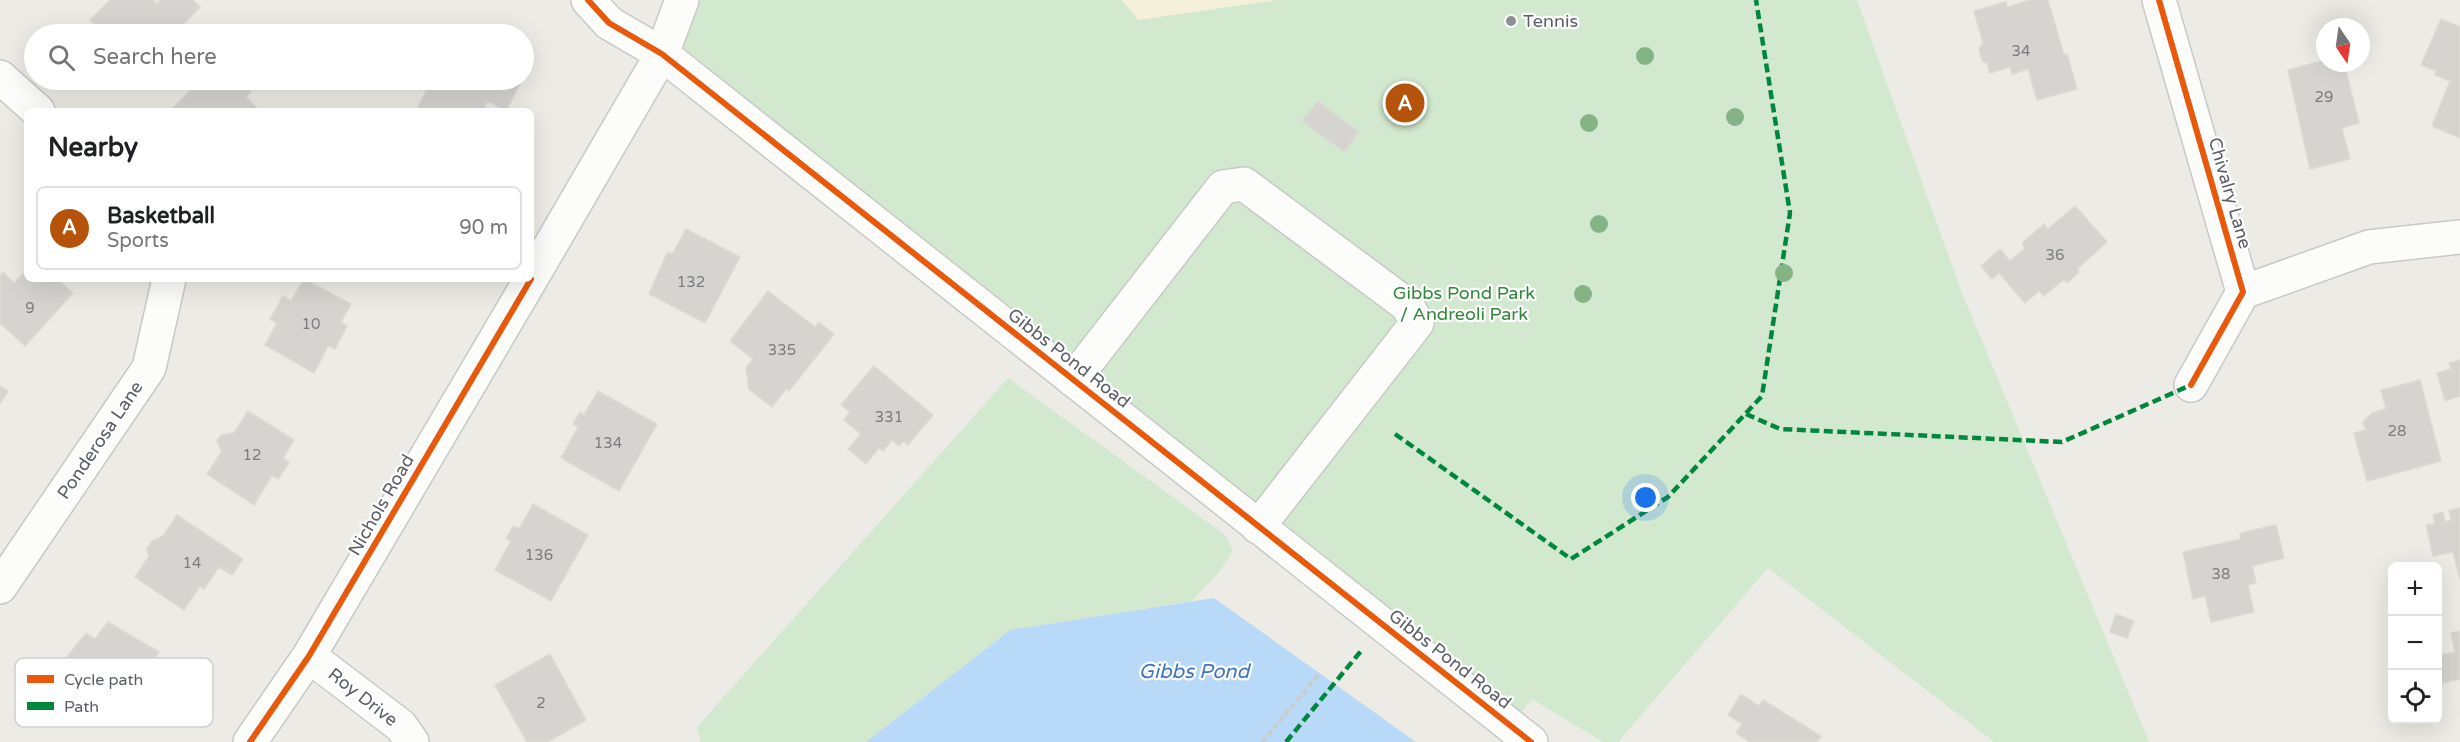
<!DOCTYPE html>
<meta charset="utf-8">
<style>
body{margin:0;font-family:"Varela Round",sans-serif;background:#f6f6f6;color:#202124}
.controls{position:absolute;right:18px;bottom:18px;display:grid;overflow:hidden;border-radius:9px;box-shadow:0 6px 24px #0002}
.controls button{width:54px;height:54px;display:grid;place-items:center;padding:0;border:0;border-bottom:2px solid #e0e0e0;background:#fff;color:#202124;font:30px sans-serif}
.compass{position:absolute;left:2316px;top:18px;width:54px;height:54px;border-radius:50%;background:#fff;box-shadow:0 6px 24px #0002;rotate:167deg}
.you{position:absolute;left:1646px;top:498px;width:21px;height:21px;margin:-15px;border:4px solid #fff;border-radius:50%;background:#1a73e8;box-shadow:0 0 0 9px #1a73e833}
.badge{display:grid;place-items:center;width:39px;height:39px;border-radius:50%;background:#b45309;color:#fff;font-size:20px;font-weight:700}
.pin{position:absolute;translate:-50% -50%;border:3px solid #fff;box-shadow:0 2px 6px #0006}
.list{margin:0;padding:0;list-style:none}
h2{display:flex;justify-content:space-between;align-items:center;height:78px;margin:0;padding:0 24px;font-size:26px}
h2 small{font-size:20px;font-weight:400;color:#757577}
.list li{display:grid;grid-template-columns:39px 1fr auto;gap:18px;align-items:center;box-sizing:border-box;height:84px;margin:0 12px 12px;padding:0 12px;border:2px solid #e0e0e0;border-radius:9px}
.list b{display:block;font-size:22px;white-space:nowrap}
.list p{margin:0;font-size:20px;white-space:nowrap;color:#757577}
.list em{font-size:20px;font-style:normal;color:#757577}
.icon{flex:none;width:33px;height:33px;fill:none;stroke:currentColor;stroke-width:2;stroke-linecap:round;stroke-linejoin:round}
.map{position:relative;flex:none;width:2460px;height:742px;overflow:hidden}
.search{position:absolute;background:#fff;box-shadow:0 6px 24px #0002;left:24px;top:24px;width:510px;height:66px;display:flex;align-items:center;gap:15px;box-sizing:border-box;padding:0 21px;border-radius:33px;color:#757577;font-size:22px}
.panel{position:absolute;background:#fff;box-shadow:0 6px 24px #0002;left:24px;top:108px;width:510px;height:174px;border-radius:9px}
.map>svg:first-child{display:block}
.green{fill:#d2e9d0}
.sand{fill:#f5f0d9}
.water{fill:#b8d9f7}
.building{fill:#d5d4d0;stroke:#dcdad4;stroke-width:1.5}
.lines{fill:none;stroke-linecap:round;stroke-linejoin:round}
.minor-casing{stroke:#c8c9c7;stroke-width:36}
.path{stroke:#c8cdca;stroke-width:4;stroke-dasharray:6 3;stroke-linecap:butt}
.minor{stroke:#fcfcfb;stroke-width:33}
.quiet{stroke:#00873e;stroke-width:4.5;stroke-dasharray:9 4.5;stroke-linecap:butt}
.cycleway-casing{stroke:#fff;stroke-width:10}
.cycleway{stroke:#e8590c;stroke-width:6}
.tree{fill:#84b486}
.poi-dot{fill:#8e8f91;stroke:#fff;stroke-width:2}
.labels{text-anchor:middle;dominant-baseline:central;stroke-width:4.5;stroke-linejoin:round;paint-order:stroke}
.number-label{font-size:15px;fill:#7a7c80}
.poi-label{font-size:18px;fill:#5b5e64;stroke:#fff;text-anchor:start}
.street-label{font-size:18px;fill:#5b5e64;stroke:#fff}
.park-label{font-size:18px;fill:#2f8739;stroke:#fff}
.water-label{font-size:20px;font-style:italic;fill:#3b75c1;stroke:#fff}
.key{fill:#fff;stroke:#cecfd0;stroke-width:1.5}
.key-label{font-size:16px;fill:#5b5e64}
</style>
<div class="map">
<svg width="2460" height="742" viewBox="0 0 2460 742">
<rect width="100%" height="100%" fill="#ecebe5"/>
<path class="green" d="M682,0H1857L1960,288L2149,742H1994L1768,568L1618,742H1603L1532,699L1510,726L662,55Z
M1008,378L1224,534L1233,550L1220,571L1192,601L1010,630L866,742H701L697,727Z"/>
<path class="sand" d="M1122,0H1277L1138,20Z"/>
<path class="water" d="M1214,598L1416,742H866L1010,630Z"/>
<path class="building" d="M110,0H153L157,4L160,0H193L200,7L173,34H105L90,20Z
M2030,0H2048L2064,55L2067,54L2077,89L2037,100L2028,69L2012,74L2010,67L1990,73L1987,63L1982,61L1979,49L1983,43L1974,11L2006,2L2007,7Z
M2441,19L2460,27V138L2432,126L2450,81L2435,75L2436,71L2421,65Z
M2325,60V63H2344L2359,123L2342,128L2350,159L2310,169L2288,70Z
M201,80H222L226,84L230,80H239L251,92L246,97L260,111H174L172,109Z
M445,80H516L521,82L506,111L488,101L482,111H416L431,81L441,86Z
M1318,101L1359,132L1344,152L1302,121Z
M2075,206L2107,242L2077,269L2079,272L2067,283L2064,279L2044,296L2039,291L2025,303L1999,273L1992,279L1981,266L2000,249L2010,261L2025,248L2022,243L2044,224L2048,229Z
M686,229L740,257L705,323L649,294L667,253H673Z
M27,270V279H57L73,293L25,346L0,323V275L3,272L14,283Z
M304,279L351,304L341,322L347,326L335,349L328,346L314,373L265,345L277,323L270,319L283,296L291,301Z
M768,291L815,327L819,322L834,334L789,391L786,389L772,407L749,389L746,368L753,359L730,341Z
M2460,360V396L2445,401L2437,373L2451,369L2449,363Z
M874,366L933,415L908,445L903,441L899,446L892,440L883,451L879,448L866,464L848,449L861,434L844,420L850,412L841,405Z
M2420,380L2441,461L2367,481L2354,433L2366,430L2363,422L2372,413L2386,409L2381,390Z
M0,386L8,391L0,404Z
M598,391L657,424L619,491L561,458L578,427L573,424L580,412L584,415Z
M248,411L294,440L283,458L289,463L278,479L272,475L254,505L207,474L222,451L217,441L221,435L234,433Z
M533,504L588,535L551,601L495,570L511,541L506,539L513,526L519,529Z
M2460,508V579L2453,552L2433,556L2426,525L2435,524L2433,515L2443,512L2445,522L2451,520L2449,510Z
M177,515L243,559L232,575L219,567L204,589L200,586L184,610L135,577L149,556L147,549L152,541L163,536Z
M2276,525L2284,558L2252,566L2256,583L2248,585L2254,612L2211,622L2205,596L2193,599L2183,552L2241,539L2240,533Z
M2116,614L2134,621L2127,638L2110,632Z
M108,622L159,652L147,670L151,674L137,696L133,693L115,717L95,702L92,706L65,687L78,669L65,659L86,633L95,639Z
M2460,631V679L2441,683L2438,656L2455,652L2451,633Z
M550,654L586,720L548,742H527L495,685Z
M1741,694L1759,706L1763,700L1821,736L1817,742H1750L1736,733L1742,724L1728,715Z"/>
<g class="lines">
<defs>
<path id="minor" d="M588,0L609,23L662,54L1531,742
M2159,0L2243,292L2191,385
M0,77L38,111
M531,279L662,54L682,0
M2243,292L2369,247L2460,237
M1073,380L1223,187L1244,184L1407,305L1417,323L1258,527
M0,587L149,368L169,279
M309,656L401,726L412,742
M250,742L309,656L531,279"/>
</defs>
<use href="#minor" class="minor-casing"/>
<path class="path" d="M1262,742L1320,673"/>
<use href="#minor" class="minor"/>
<path class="quiet" d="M1746,414L1780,429L2062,442L2191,385
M1395,434L1571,559L1668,497L1762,396L1790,213L1756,0
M1286,742L1361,651"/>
<defs>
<path id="cycleway" d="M588,0L609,23L662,54L1531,742
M2159,0L2243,292L2191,385
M250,742L309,656L531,279"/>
</defs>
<use href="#cycleway" class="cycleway-casing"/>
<use href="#cycleway" class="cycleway"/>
</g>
<g class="tree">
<circle cx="1645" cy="56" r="9"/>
<circle cx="1735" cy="117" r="9"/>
<circle cx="1589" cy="123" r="9"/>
<circle cx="1599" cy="224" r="9"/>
<circle cx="1784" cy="273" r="9"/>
<circle cx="1583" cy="294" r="9"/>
</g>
<circle class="poi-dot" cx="1511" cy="21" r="6"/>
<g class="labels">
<g class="number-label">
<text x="2021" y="51">34</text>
<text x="2324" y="97">29</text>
<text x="2055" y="255">36</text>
<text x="691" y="282">132</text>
<text x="30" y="308">9</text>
<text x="311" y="324">10</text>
<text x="782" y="350">335</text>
<text x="889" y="417">331</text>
<text x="2397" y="431">28</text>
<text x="608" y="443">134</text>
<text x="252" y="455">12</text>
<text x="539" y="555">136</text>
<text x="192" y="563">14</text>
<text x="2221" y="574">38</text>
<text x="541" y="703">2</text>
</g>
<g class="poi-label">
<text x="1523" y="21">Tennis</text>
</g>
<g class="street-label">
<text transform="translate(2230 193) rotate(74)">Chivalry Lane</text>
<text transform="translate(1069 358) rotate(38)">Gibbs Pond Road</text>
<text transform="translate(100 440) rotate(-56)">Ponderosa Lane</text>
<text transform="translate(381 505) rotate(-60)">Nichols Road</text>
<text transform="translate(1450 659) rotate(38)">Gibbs Pond Road</text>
<text transform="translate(363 697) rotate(38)">Roy Drive</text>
</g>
<g class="park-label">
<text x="1464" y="293">Gibbs Pond Park<tspan x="1464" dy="21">/ Andreoli Park</tspan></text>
</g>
<g class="water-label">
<text x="1194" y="672">Gibbs Pond</text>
</g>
</g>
<rect x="15" y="658" width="198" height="69" rx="9" class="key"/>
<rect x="27" y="675" width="27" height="8" fill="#e8590c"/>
<rect x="27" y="702" width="27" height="8" fill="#00873e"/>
<g class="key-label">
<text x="64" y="685">Cycle path</text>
<text x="64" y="712">Path</text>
</g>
</svg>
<div class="controls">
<button>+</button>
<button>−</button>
<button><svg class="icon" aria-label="locate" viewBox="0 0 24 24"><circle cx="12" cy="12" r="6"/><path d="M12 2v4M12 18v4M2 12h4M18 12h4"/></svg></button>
</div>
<svg class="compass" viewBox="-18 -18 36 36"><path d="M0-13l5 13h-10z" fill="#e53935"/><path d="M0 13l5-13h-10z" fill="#757577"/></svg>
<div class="you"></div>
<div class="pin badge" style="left:1405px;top:103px">A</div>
<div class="search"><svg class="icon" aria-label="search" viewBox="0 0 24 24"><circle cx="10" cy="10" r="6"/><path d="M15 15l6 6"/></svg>Search here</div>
<section class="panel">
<h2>Nearby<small></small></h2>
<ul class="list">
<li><span class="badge">A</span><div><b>Basketball</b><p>Sports</p></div><em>90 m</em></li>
</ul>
</section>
</div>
